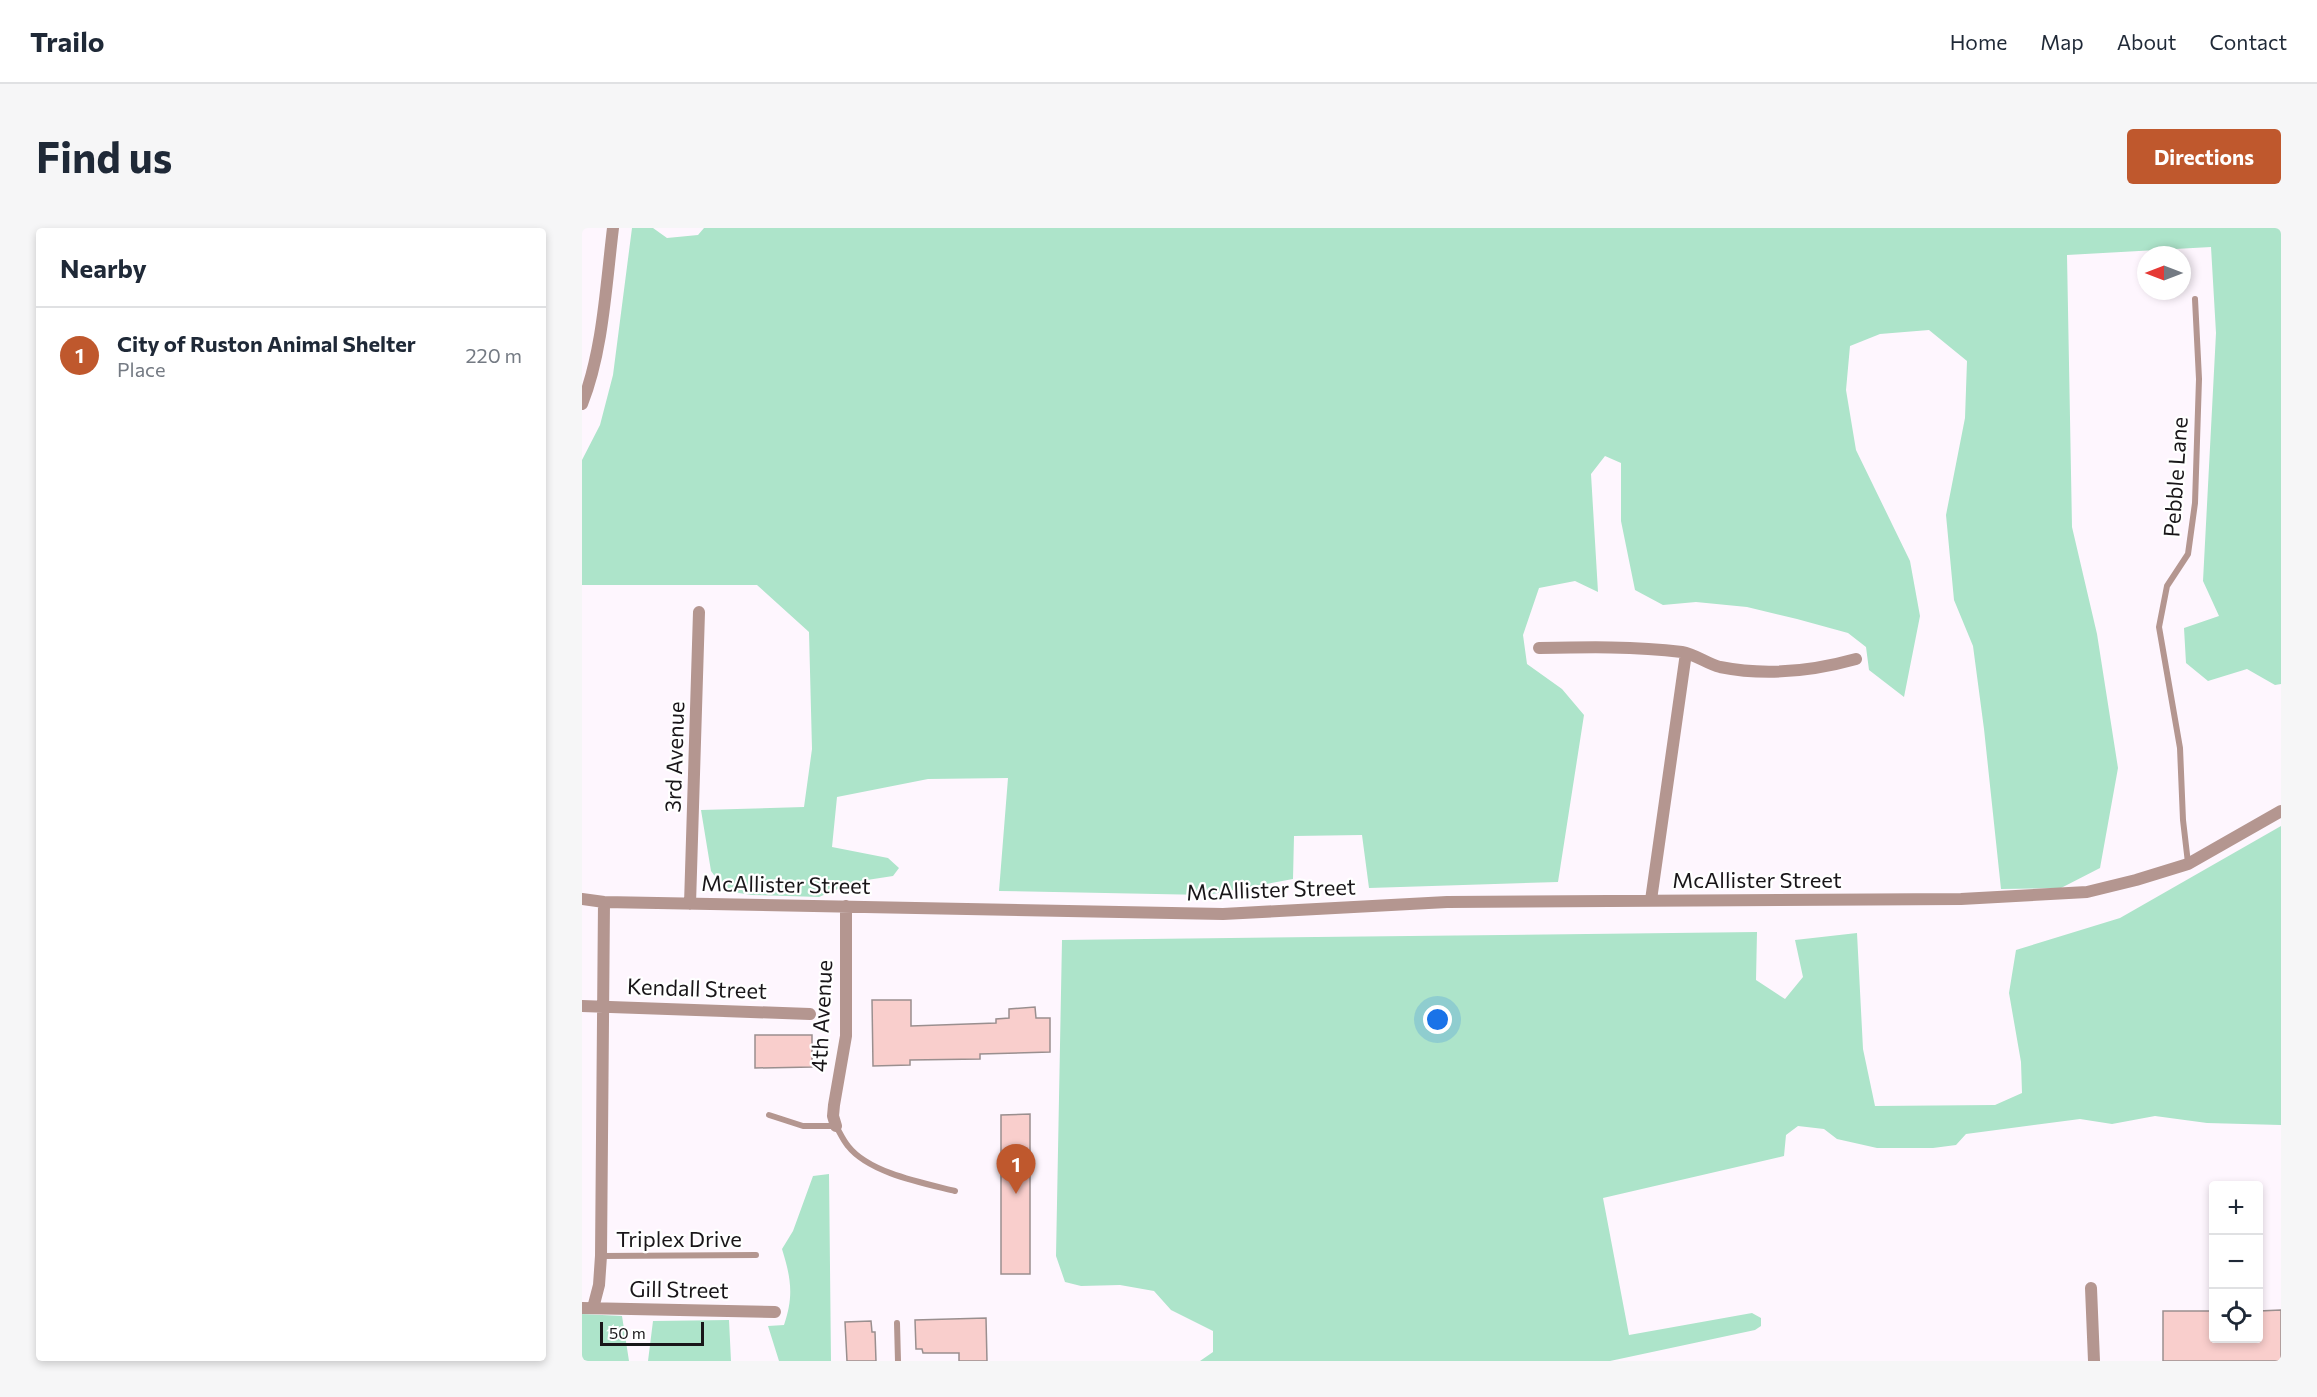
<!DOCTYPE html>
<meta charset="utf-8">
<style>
body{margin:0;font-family:Commissioner,sans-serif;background:#f6f6f7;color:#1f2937}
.controls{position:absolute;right:18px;bottom:18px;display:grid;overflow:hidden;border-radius:6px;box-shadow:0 3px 9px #0003}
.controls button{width:54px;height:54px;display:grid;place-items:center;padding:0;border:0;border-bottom:2px solid #e0e1e3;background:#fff;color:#1f2937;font:30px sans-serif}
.compass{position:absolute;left:1555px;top:18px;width:54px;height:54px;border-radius:50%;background:#fff;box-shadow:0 3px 9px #0003;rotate:270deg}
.scale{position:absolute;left:18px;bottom:15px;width:104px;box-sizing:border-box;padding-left:6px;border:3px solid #191619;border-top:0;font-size:16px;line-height:21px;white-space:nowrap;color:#191619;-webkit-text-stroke:4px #fff;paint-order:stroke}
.you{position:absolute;left:856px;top:792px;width:21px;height:21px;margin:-15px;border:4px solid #fff;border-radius:50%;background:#1a73e8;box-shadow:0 0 0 9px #1a73e833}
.badge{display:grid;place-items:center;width:39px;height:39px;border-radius:50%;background:#bf582d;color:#fff;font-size:20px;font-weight:700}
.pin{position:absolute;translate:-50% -50px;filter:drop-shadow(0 2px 3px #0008)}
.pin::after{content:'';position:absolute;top:32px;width:21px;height:18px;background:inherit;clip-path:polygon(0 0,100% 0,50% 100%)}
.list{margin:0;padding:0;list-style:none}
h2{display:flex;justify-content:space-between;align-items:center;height:78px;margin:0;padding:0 24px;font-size:26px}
h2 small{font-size:20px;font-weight:400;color:#747a83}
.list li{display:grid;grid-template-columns:39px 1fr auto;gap:18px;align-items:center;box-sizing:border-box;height:96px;padding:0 24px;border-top:2px solid #e0e1e3}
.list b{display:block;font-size:22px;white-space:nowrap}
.list p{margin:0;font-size:20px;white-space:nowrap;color:#747a83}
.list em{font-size:20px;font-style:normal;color:#747a83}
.icon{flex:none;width:33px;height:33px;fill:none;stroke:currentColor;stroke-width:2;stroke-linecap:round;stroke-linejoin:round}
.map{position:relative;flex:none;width:1699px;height:1133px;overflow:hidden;border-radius:6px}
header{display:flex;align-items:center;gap:36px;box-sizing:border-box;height:84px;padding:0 30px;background:#fff;border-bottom:2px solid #e0e1e3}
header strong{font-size:28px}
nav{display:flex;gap:33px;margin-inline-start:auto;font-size:21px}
.intro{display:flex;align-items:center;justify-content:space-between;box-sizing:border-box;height:144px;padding:0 36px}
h1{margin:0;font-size:42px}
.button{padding:15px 27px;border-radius:6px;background:#bf582d;color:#fff;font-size:21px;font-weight:700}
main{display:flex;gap:36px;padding:0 36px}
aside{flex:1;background:#fff;border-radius:6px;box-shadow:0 3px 9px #0003}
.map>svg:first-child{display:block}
.green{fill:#ade4ca}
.building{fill:#f9cecc;stroke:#9a8f8f;stroke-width:1.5}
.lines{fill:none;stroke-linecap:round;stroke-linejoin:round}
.lane{stroke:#b49690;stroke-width:6}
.street{stroke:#b49690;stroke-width:12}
.labels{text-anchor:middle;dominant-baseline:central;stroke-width:4.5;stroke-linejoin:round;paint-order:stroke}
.street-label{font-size:22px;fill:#191619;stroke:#fff}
</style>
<header>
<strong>Trailo</strong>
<nav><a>Home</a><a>Map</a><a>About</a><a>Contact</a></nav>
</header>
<div class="intro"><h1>Find us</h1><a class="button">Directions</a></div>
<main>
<aside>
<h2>Nearby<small></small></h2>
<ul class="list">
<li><span class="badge">1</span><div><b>City of Ruston Animal Shelter</b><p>Place</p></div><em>220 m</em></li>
</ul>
</aside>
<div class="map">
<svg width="1699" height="1133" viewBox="0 0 1699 1133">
<rect width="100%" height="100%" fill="#fef6fe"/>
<path class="green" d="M50,0H71L85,10L116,7L122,0H1699V456L1693,457L1665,441L1626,453L1604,435L1602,400L1637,388L1621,353L1634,105L1629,19L1485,27L1490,299L1515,406L1536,540L1518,640L1479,660L1419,661L1402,501L1391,418L1372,372L1364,287L1383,190L1385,133L1347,102L1298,106L1268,118L1264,162L1274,222L1328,333L1338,388L1322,469L1287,442L1284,419L1266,405L1215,391L1165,379L1114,374L1081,377L1053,362L1039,293V235L1023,228L1009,246L1016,364L993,353L957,360L941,407L945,436L980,461L1002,487L976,654L787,660L780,607L712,608L711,651L625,667L417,663L426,550L346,551L255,569L250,619L306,630L317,640L311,648L272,654L237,669L170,667L144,663L129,643L119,582L222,579L230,521L227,404L175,357H0V232L18,197L31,147Z
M1699,598V897L1625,895L1573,888L1530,896L1498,891L1384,906L1374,917L1351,920H1295L1255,911L1242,901L1216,898L1204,907L1202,928L1021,970L1047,1107L1170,1085L1179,1090V1098L1173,1102L1028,1133H618L631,1124V1103L589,1082L572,1063L538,1057L499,1058L483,1054L474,1028L480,712L1175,704L1174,752L1203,771L1221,749L1213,712L1275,705L1281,821L1293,878L1413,877L1440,865L1439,834L1427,765L1434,722L1538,690Z
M247,946L249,1133H197L186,1098L202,1097C212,1068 209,1050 200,1021L211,1003L231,948Z
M0,1086L40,1088L47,1133H0Z
M147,1092L149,1133H66L71,1093Z"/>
<path class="building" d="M290,772H329V798L414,795V791L427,790V781L453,779L454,790H468V824L398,826V831L328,832V837L291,838Z
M173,807H230V839L173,840Z
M448,886V1046H419V887Z
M1699,1082V1133H1581V1083H1632V1110H1677V1083Z
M404,1090L405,1133H377V1125H341L340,1121H334L333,1092Z
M289,1093L290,1104H293L294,1133H265L263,1094Z"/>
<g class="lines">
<path class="lane" d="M1606,635L1601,592L1598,520L1577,399L1585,358L1606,326L1613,275L1617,151L1613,71
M187,887L221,898H254C258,905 261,912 266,918C287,945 341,955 373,963
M20,1028L174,1027
M315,1095L316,1133"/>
<path class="street" d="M0,176C21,123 24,57 31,0
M957,420C1005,419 1052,418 1100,424C1113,426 1125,436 1138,439C1183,448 1231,443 1274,431
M0,671L22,674L641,686L865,674L1379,671L1505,664L1554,652L1606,636L1699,583
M1069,672L1104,425
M108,676L117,384
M0,778L228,786
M254,898L251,888L252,877L264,808V678
M1509,1060L1512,1133
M0,1080L193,1084
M11,1080L17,1057L19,1028L22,674"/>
</g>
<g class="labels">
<g class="street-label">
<text transform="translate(1593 249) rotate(-86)">Pebble Lane</text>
<text transform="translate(92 529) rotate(-88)">3rd Avenue</text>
<text x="1175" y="651">McAllister Street</text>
<text transform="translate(204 656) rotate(1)">McAllister Street</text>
<text transform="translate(689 661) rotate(-2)">McAllister Street</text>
<text transform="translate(115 760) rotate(2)">Kendall Street</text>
<text transform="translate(239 788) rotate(-87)">4th Avenue</text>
<text x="97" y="1010">Triplex Drive</text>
<text transform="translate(97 1061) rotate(1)">Gill Street</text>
</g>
</g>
</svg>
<div class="controls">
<button>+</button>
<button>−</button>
<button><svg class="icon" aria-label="locate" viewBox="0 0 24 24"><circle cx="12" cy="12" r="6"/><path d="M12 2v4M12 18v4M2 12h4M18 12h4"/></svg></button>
</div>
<svg class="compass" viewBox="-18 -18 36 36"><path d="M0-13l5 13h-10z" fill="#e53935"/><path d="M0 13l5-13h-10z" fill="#747a83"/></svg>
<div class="scale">50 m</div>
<div class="you"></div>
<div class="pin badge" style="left:434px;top:966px">1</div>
</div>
</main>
